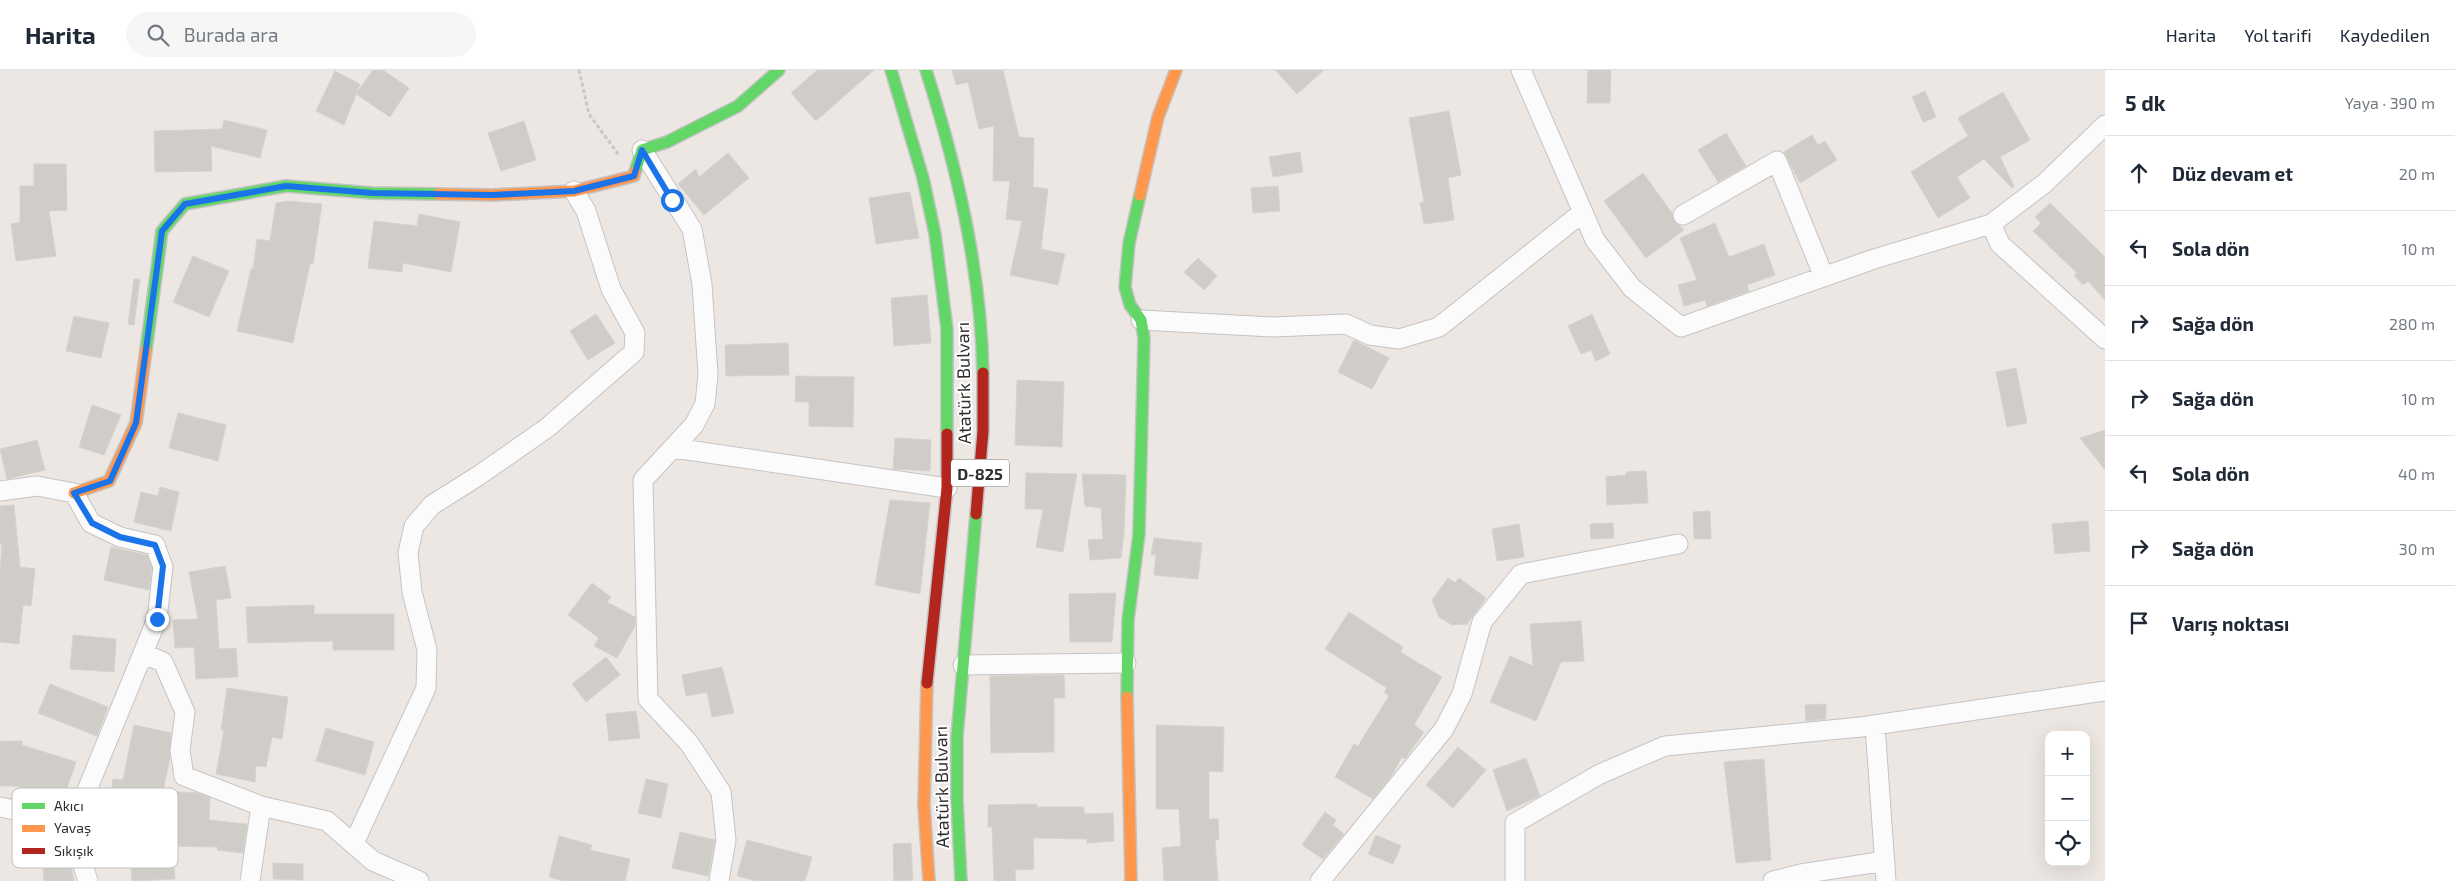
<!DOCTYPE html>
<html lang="tr">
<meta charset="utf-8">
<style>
body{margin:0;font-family:"Exo 2",sans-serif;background:#f6f6f7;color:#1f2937}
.controls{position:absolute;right:15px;bottom:15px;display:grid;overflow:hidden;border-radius:10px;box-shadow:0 5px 20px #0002}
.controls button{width:45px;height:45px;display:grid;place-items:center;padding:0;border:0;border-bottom:1px solid #e0e1e3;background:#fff;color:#1f2937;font:25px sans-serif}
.stop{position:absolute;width:15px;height:15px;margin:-11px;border:4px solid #1a73e8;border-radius:50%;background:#fff}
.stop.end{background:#1a73e8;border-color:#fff;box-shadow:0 1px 5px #0008}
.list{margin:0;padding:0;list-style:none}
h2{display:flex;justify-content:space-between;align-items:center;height:65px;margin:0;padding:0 20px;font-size:21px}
h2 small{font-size:16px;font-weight:400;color:#747a83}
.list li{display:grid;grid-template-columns:32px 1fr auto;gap:15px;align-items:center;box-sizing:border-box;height:75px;padding:0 20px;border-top:1px solid #e0e1e3}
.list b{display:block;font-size:19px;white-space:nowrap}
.list em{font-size:16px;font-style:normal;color:#747a83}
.icon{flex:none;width:28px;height:28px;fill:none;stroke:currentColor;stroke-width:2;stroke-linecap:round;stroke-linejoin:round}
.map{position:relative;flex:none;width:2105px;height:811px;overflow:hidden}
header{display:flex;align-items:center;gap:30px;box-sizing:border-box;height:70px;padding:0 25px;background:#fff;border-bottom:1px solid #e0e1e3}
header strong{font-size:24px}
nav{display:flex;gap:28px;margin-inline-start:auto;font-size:18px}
.search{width:350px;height:45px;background:#f6f6f7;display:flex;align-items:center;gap:12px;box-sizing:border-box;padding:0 18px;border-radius:28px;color:#747a83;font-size:19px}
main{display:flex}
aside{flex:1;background:#fff}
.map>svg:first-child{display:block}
.building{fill:#d0cdc9;stroke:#d6d3ce}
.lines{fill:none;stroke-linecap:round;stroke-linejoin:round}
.street-casing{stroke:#c5c3c3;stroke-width:21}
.fast-casing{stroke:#c5c3c3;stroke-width:14}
.slow-casing{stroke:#c5c3c3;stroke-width:14}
.jam-casing{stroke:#c5c3c3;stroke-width:14}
.path{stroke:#c8c8c8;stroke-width:3;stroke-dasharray:4 2.5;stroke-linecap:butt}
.street{stroke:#fcfbfb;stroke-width:19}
.fast{stroke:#63d668;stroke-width:11}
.slow{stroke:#ff974d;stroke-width:11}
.jam{stroke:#b3261e;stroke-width:11}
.route{stroke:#1a73e8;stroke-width:6}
.labels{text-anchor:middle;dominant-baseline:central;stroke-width:4;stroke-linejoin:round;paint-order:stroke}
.shield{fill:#fff;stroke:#6c6c6c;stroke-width:1}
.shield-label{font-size:16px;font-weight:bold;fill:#2d2d2d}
.street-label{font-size:18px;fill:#2d2d2d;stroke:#fff}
.key{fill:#fff;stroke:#c0c0c0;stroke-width:1}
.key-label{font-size:14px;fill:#2d2d2d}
</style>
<header>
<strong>Harita</strong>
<div class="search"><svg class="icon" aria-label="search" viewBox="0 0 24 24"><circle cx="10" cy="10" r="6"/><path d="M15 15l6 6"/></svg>Burada ara</div>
<nav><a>Harita</a><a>Yol tarifi</a><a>Kaydedilen</a></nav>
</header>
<main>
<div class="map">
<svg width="2105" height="811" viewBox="0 0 2105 811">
<rect width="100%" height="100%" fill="#ece7e2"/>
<path class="building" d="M373,0H383L409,18L390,47L356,24Z
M817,0H874L816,51L791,23Z
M952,0H1003L1019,67L1034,68L1033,117L1048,119L1041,179L1065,184L1058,215L1010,205L1022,151L1006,149L1010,111H993L994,56L979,59L968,12L956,15Z
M1275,0H1324L1297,24Z
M1588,0H1611L1610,33H1587Z
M335,1L360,14L344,55L316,41Z
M1925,21L1936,47L1923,52L1912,27Z
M2003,22L2030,70L2000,87L2014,116L2012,118L1984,89L1957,107L1970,128L1938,148L1911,102L1968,66L1958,48Z
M1449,41L1461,105L1448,108L1454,150L1424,154L1420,133L1424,132L1409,48Z
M224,50L267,60L260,88L211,76L212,101L155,102L154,61L222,59Z
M524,51L536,90L501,101L488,63Z
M1726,63L1746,96L1718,112L1698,80Z
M1812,65L1818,75L1825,71L1837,90L1800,113L1784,82Z
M1300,82L1303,102L1273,107L1269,87Z
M728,83L749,108L704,145L678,114L696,99L699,107Z
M34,94H66L67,140L49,141L56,186L16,191L11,154L20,152V116H34Z
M1643,103L1672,143L1674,151L1684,160L1646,188L1604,131Z
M1278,116L1280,141L1253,143L1251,118Z
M910,122L919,168L876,174L869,128Z
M287,131L322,134L313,194H310L293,273L237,261L251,199H253L257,169L270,171L276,133Z
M2050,133L2105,187V230L2088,211L2083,215L2074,205L2077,203L2033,161L2041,153L2035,147Z
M419,144L460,152L451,202L403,193L402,202L368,198L374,151L417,156Z
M1715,153L1729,187L1764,174L1775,205L1747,215L1749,221L1707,236L1705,230L1684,236L1678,215L1697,210L1680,168Z
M193,186L229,201L209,247L173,232Z
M1198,188L1217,206L1204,220L1184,202Z
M134,209H140L134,255L128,254Z
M927,225L931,273L894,276L891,228Z
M596,244L615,273L588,290L570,261Z
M1592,244L1610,284L1596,291L1591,280L1581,284L1568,256Z
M74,246L109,253L101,288L66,281Z
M1354,270L1389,288L1372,319L1338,302Z
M788,273L789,305L726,306L725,275Z
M2016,298L2027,353L2007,357L1996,302Z
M796,306L854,307L853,357L809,356V332H795Z
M1017,310L1064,312L1062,377L1015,375Z
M92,335L121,345L104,385L79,377Z
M178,343L226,355L218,391L169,378Z
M2105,360V400L2080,368Z
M895,368L931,370L930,401L893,399Z
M37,370L45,400L7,409L0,379Z
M1646,401L1648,433L1607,435L1606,407L1626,405V402Z
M1026,403L1077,404L1063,482L1036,477L1043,439H1025Z
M1082,404L1126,405L1124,463L1121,488L1090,490L1088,470L1103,469L1101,438L1085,436Z
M160,417L179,422L171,461L134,452L141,422L158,426Z
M890,430L930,433L920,524L875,515Z
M14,435L20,497L35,499L31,536L23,535L19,574L0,572V500L2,474L0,475V436Z
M1710,441L1711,469H1694L1693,442Z
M2088,451L2090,481L2055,484L2052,454Z
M1613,453L1614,468L1591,469L1590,454Z
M1519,454L1524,487L1497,491L1492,459Z
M1154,468L1202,473L1198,509L1154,505L1156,484L1151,485Z
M111,477L147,485L152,498L149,520L104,510Z
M225,496L231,528L216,530L219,579L236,578L238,607L196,609L194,577L175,578L173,550L198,549L189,502Z
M1448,508L1455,513L1459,508L1486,528L1467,554L1452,555L1439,547L1432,530Z
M592,513L611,527L607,532L635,547V556L617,588L594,576L599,568L568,545Z
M1116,523L1112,572H1070L1069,524Z
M314,535V544H394V580H333V571L248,573L246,537Z
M1349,542L1403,577L1400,582L1442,607L1414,655L1424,662L1405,689L1402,687L1392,705L1373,729L1335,707L1354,674L1358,676L1389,626L1384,622L1387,618L1325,579Z
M1581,551L1584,591L1561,592L1536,651L1490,632L1510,586L1533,596L1530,554Z
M73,565L116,569L114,602L70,599Z
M606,587L620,605L586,632L572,614Z
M722,597L734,643L712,647L707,622L686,626L682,605Z
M1064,605L1065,628H1054V682L991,683L990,606Z
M50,614L108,637L97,666L38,643Z
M227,618L288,627L282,669L272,667L266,697L256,696L255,712L216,704L224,660H221Z
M1826,634V649L1806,651L1805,635Z
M636,641L640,668L609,671L606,644Z
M134,655L171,663L170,688L163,721L197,723L210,728L209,750L247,754L243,783L217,780L218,777L162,776L163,747L109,742L113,709L123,710Z
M1156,655L1224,657L1223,702L1209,701V749H1218L1219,770H1215L1218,811H1164L1162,778L1181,776L1179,739H1156Z
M326,658L374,672L365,705L316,691Z
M0,671H22V675L76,692L63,730L17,716H0Z
M1458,677L1486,700L1453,738L1426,715Z
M1526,688L1540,726L1507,741L1493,700Z
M1764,689L1771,790L1736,793L1724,692Z
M646,709L668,714L661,748L638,743Z
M1037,734V737H1084V744L1113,743L1114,771L1087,773V769L1033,768L1034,799L1015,800L1016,811H994L992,757H988V735Z
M1325,742L1336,750L1333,755L1344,764L1323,789L1302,775Z
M680,762L715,770L708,806L672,798Z
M1376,765L1401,776L1393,794L1368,784Z
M559,766L592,775L590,780L630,789L625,811H563L549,807Z
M747,770L812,787L805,811H756L737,806Z
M911,773L913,810L894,811L893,774Z
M273,793L303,794V810L273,809Z
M71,795L74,811H44L43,797Z
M174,795L175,809L132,811L131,797Z"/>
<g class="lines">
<defs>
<path id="street" d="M1521,0L1595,170L1632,218L1681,257L1874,189L1991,154L2045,113L2105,55
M642,80L692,159L702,214L708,305L705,334L694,355L643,410L648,629L689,673L721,722L726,770L719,811
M1683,145L1777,91L1824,207
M1991,154L2000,174L2105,269
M1141,250L1273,257L1346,254L1370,265L1399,269L1439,257L1583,142
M674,378L947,418
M0,421L37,416L74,423L91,453L120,467L155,475L163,497L157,549L74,752
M139,594L144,584L163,592L185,642L180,680L184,706L261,736L327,751L373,791L419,811
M963,595L1126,593
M1875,655L1886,811
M0,737L74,752V777L80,786L88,811
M354,773L426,618L427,580L412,522L408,483L414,456L432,435L478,406L547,358L634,282L635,263L611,219L586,141L574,121
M250,811L261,736
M1320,811L1444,659L1462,624L1482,552L1521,504L1678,474
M1515,811V753L1600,704L1665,676L1861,657L2105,621
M1773,811L1801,804L1885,791"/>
<path id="fast" d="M891,0L923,108L935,164L947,259V364
M926,0C957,98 981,199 983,303
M635,102L642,80L667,72L738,36L779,0
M146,280L162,161L185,134L286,116L372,123L438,124
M1127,627L1128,550L1139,464L1144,268L1141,250L1130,235L1125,217L1129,173L1140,125
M961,811L957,729V667L976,444"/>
<path id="slow" d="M438,124L492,125L574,121L634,106L635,102
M1140,125L1158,47L1176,0
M74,423L109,411L136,353L146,280
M927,613L924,736L929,811
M1127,627L1131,811"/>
<path id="jam" d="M976,444L983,361V303
M927,613L947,418V364"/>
</defs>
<use href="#street" class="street-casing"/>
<use href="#fast" class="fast-casing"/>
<use href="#slow" class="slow-casing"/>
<use href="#jam" class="jam-casing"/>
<path class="path" d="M579,0L589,44L618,84"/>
<use href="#street" class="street"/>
<use href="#fast" class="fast"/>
<use href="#slow" class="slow"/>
<use href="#jam" class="jam"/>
</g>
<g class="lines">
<path class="route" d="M157,549L163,496L155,475L120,467L92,453L74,423L110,411L136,353L162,161L185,134L286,116L372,123L492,125L574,121L634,106L642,80L672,130"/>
</g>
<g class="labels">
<rect class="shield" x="951" y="389.5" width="58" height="27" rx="4"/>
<g class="shield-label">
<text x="980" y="403">D-825</text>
</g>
<g class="street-label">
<text transform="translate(963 313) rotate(-91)">Atatürk Bulvarı</text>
<text transform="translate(941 717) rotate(-91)">Atatürk Bulvarı</text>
</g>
</g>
<rect x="12" y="718" width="166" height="80" rx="8" class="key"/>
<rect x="22" y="733" width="23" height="6" fill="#63d668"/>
<rect x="22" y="755" width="23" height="7" fill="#ff974d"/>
<rect x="22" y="778" width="23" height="6" fill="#b3261e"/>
<g class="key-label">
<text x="54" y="741">Akıcı</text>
<text x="54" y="763">Yavaş</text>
<text x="54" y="786">Sıkışık</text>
</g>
</svg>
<div class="controls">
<button>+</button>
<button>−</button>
<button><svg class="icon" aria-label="locate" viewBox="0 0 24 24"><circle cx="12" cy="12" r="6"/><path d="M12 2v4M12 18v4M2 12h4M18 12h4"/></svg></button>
</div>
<div class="stop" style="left:672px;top:130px"></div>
<div class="stop end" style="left:157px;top:549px"></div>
</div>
<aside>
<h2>5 dk<small>Yaya · 390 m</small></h2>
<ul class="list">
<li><svg class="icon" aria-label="ahead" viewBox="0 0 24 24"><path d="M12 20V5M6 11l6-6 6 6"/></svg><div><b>Düz devam et</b></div><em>20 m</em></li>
<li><svg class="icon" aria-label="left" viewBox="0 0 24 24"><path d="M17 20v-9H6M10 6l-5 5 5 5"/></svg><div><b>Sola dön</b></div><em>10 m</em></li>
<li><svg class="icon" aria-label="right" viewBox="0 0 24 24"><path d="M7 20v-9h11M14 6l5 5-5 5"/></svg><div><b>Sağa dön</b></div><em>280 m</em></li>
<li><svg class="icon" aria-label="right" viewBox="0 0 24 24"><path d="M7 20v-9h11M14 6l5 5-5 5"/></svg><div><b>Sağa dön</b></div><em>10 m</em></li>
<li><svg class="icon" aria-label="left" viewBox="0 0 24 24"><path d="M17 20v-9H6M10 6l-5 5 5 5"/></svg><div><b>Sola dön</b></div><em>40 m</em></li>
<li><svg class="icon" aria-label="right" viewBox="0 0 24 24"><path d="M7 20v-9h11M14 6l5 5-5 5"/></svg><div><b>Sağa dön</b></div><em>30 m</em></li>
<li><svg class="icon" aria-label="arrive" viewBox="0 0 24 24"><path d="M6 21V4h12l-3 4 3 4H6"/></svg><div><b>Varış noktası</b></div></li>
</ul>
</aside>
</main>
